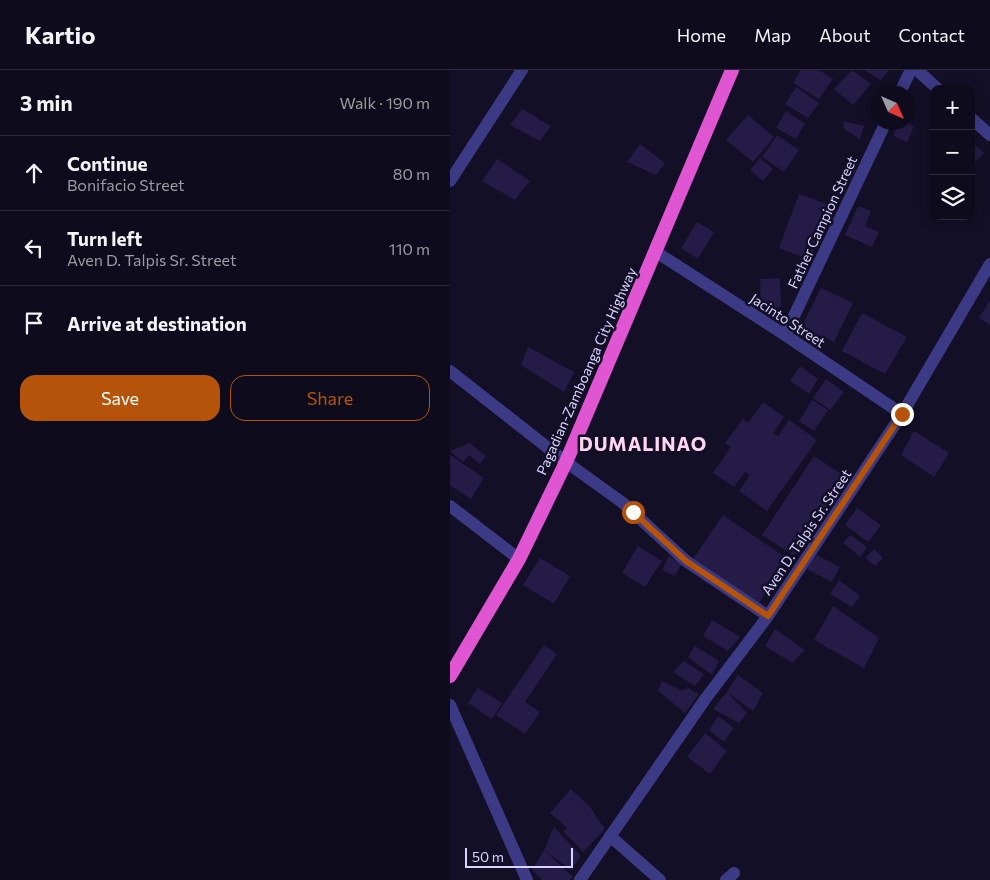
<!DOCTYPE html>
<meta charset="utf-8">
<style>
body{margin:0;font-family:Commissioner,sans-serif;background:#171425;color:#f1f3f6}
.controls{position:absolute;right:15px;top:15px;display:grid;overflow:hidden;border-radius:10px;box-shadow:0 2px 12px #0003}
.controls button{width:45px;height:45px;display:grid;place-items:center;padding:0;border:0;border-bottom:1px solid #2e2b3b;background:#0e0b1c;color:#f1f3f6;font:25px sans-serif}
.compass{position:absolute;left:420px;top:15px;width:45px;height:45px;border-radius:50%;background:#0e0b1c;box-shadow:0 2px 12px #0003;rotate:135deg}
.scale{position:absolute;left:15px;bottom:12px;width:108px;box-sizing:border-box;padding-left:5px;border:2px solid #d9d4ff;border-top:0;font-size:14px;line-height:18px;white-space:nowrap;color:#d9d4ff;-webkit-text-stroke:4px #130f26;paint-order:stroke}
.stop{position:absolute;width:15px;height:15px;margin:-11px;border:4px solid #b45309;border-radius:50%;background:#fff}
.stop.end{background:#b45309;border-color:#fff;box-shadow:0 1px 5px #0008}
.list{margin:0;padding:0;list-style:none}
h2{display:flex;justify-content:space-between;align-items:center;height:65px;margin:0;padding:0 20px;font-size:21px}
h2 small{font-size:16px;font-weight:400;color:#9b9ba3}
.list li{display:grid;grid-template-columns:32px 1fr auto;gap:15px;align-items:center;box-sizing:border-box;height:75px;padding:0 20px;border-top:1px solid #2e2b3b}
.list b{display:block;font-size:19px;white-space:nowrap}
.list p{margin:0;font-size:16px;white-space:nowrap;color:#9b9ba3}
.list em{font-size:16px;font-style:normal;color:#9b9ba3}
.actions{display:flex;gap:10px;padding:15px 20px}
.actions a{flex:1;padding:11px 0;border:1px solid #b45309;border-radius:15px;text-align:center;font-size:18px;color:#b45309}
.actions .main{background:#b45309;color:#fff}
.icon{flex:none;width:28px;height:28px;fill:none;stroke:currentColor;stroke-width:2;stroke-linecap:round;stroke-linejoin:round}
.map{position:relative;flex:none;width:540px;height:810px;overflow:hidden}
header{display:flex;align-items:center;gap:30px;box-sizing:border-box;height:70px;padding:0 25px;background:#0e0b1c;border-bottom:1px solid #2e2b3b}
header strong{font-size:24px}
nav{display:flex;gap:28px;margin-inline-start:auto;font-size:18px}
main{display:flex}
aside{flex:1;background:#0e0b1c}
.map>svg:first-child{display:block}
.building{fill:#241b47}
.lines{fill:none;stroke-linecap:round;stroke-linejoin:round}
.minor{stroke:#3d3a85;stroke-width:12}
.trunk{stroke:#e055d1;stroke-width:14}
.route{stroke:#b45309;stroke-width:6}
.labels{text-anchor:middle;dominant-baseline:central;stroke-width:5;stroke-linejoin:round;paint-order:stroke}
.street-label{font-size:14px;fill:#d9d4ff;stroke:#130f26}
.district-label{font-size:19px;font-weight:bold;letter-spacing:1px;fill:#ffd6f0;stroke:#130f26}
</style>
<header>
<strong>Kartio</strong>
<nav><a>Home</a><a>Map</a><a>About</a><a>Contact</a></nav>
</header>
<main>
<aside>
<h2>3 min<small>Walk · 190 m</small></h2>
<ul class="list">
<li><svg class="icon" aria-label="ahead" viewBox="0 0 24 24"><path d="M12 20V5M6 11l6-6 6 6"/></svg><div><b>Continue</b><p>Bonifacio Street</p></div><em>80 m</em></li>
<li><svg class="icon" aria-label="left" viewBox="0 0 24 24"><path d="M17 20v-9H6M10 6l-5 5 5 5"/></svg><div><b>Turn left</b><p>Aven D. Talpis Sr. Street</p></div><em>110 m</em></li>
<li><svg class="icon" aria-label="arrive" viewBox="0 0 24 24"><path d="M6 21V4h12l-3 4 3 4H6"/></svg><div><b>Arrive at destination</b></div></li>
</ul>
<div class="actions"><a class="main">Save</a><a>Share</a></div>
</aside>
<div class="map">
<svg width="540" height="810" viewBox="0 0 540 810">
<rect width="100%" height="100%" fill="#130f26"/>
<path class="building" d="M351,0H369L383,9L369,29L343,13Z
M402,0L421,14L403,35L384,19Z
M414,0H439L431,10Z
M346,17L369,33L358,48L335,34Z
M72,39L101,56L90,71L60,55Z
M336,41L355,54L346,69L326,58Z
M298,45L324,67L303,92L276,70Z
M393,51L414,56L410,69L394,59Z
M449,52H455L464,57L457,72L443,66Z
M327,65L349,80L334,102L312,87Z
M521,71L534,83L521,97Z
M190,74L215,93L206,105L177,92Z
M310,88L323,99L313,111L300,100Z
M47,89L80,111L65,130L32,111Z
M394,103L402,107L396,118L388,113Z
M349,124L380,135L360,190L329,178Z
M408,136L421,141L415,156L429,162L422,177L395,165Z
M247,152L264,162L248,189L231,178Z
M330,208L331,237L311,238L310,209Z
M371,218L403,233L384,272L351,258Z
M540,230V255L529,248Z
M412,243L457,267L435,304L392,281Z
M78,277L124,302L114,322L71,295Z
M350,296L368,309L359,324L340,311Z
M376,309L394,322L380,340L363,328Z
M362,330L378,340L364,361L349,351Z
M313,332L334,347L323,363L328,366L339,350L367,370L317,441L289,421L300,405L295,402L284,417L263,403L281,377L275,373L293,349L298,353Z
M464,361L499,383L484,407L451,385Z
M20,373L36,386L30,394L19,385L13,392L0,381Z
M0,385L34,408L21,429L0,415Z
M364,386L396,407L344,486L312,465Z
M407,438L431,455L418,472L395,455Z
M273,445L338,489L309,533L243,489Z
M400,465L417,477L410,487L393,473Z
M188,476L212,491L195,517L172,503Z
M424,479L433,488L425,496L415,488Z
M365,484L390,497L382,512L357,499Z
M219,486L232,493L225,506L212,500Z
M90,488L120,506L104,534L73,515Z
M389,510L410,526L402,537L380,524Z
M383,536L429,568L414,598L364,570Z
M262,550L290,567L278,581L253,566Z
M325,559L355,580L342,593L315,576Z
M94,575L107,584L75,632L90,642L75,664L46,645Z
M245,576L269,591L262,605L238,587Z
M234,591L254,604L245,616L223,602Z
M288,605L313,623L303,641L277,622L297,643L289,653L263,639L277,622Z
M212,611L231,621L238,618L249,624L235,643L208,621Z
M28,618L52,633L42,649L18,633Z
M268,646L284,658L274,672L259,660Z
M255,663L277,681L260,704L237,687Z
M121,719L140,737L155,759L133,782L113,761L117,758L100,743Z
M104,757L131,786L121,800L94,780Z
M94,780L123,807L120,810H92L82,800Z"/>
<g class="lines">
<path class="minor" d="M467,0L488,19
M450,22L461,0
M521,48L540,65
M0,111L72,0
M206,182L335,265L452,344
M335,265L436,52
M0,301L116,392L173,433L236,491L318,546
M0,436L69,489
M0,635L77,810
M160,766L210,810
M130,810L256,628L318,546L452,344L540,194
M276,810L284,803"/>
<path class="trunk" d="M0,606L69,489L116,392L282,0"/>
</g>
<g class="lines">
<path class="route" d="M183,442L236,491L318,546L452,344"/>
</g>
<g class="labels">
<g class="street-label">
<text transform="translate(372 152) rotate(-65)">Father Campion Street</text>
<text transform="translate(338 250) rotate(33)">Jacinto Street</text>
<text transform="translate(136 301) rotate(-66)">Pagadian-Zamboanga City Highway</text>
<text transform="translate(356 462) rotate(-56)">Aven D. Talpis Sr. Street</text>
</g>
<g class="district-label">
<text x="193" y="373">DUMALINAO</text>
</g>
</g>
</svg>
<div class="controls">
<button>+</button>
<button>−</button>
<button><svg class="icon" aria-label="layers" viewBox="0 0 24 24"><path d="M12 4l9 5-9 5-9-5zM3 14l9 5 9-5"/></svg></button>
</div>
<svg class="compass" viewBox="-18 -18 36 36"><path d="M0-13l5 13h-10z" fill="#e53935"/><path d="M0 13l5-13h-10z" fill="#9b9ba3"/></svg>
<div class="scale">50 m</div>
<div class="stop" style="left:183px;top:442px"></div>
<div class="stop end" style="left:452px;top:344px"></div>
</div>
</main>
